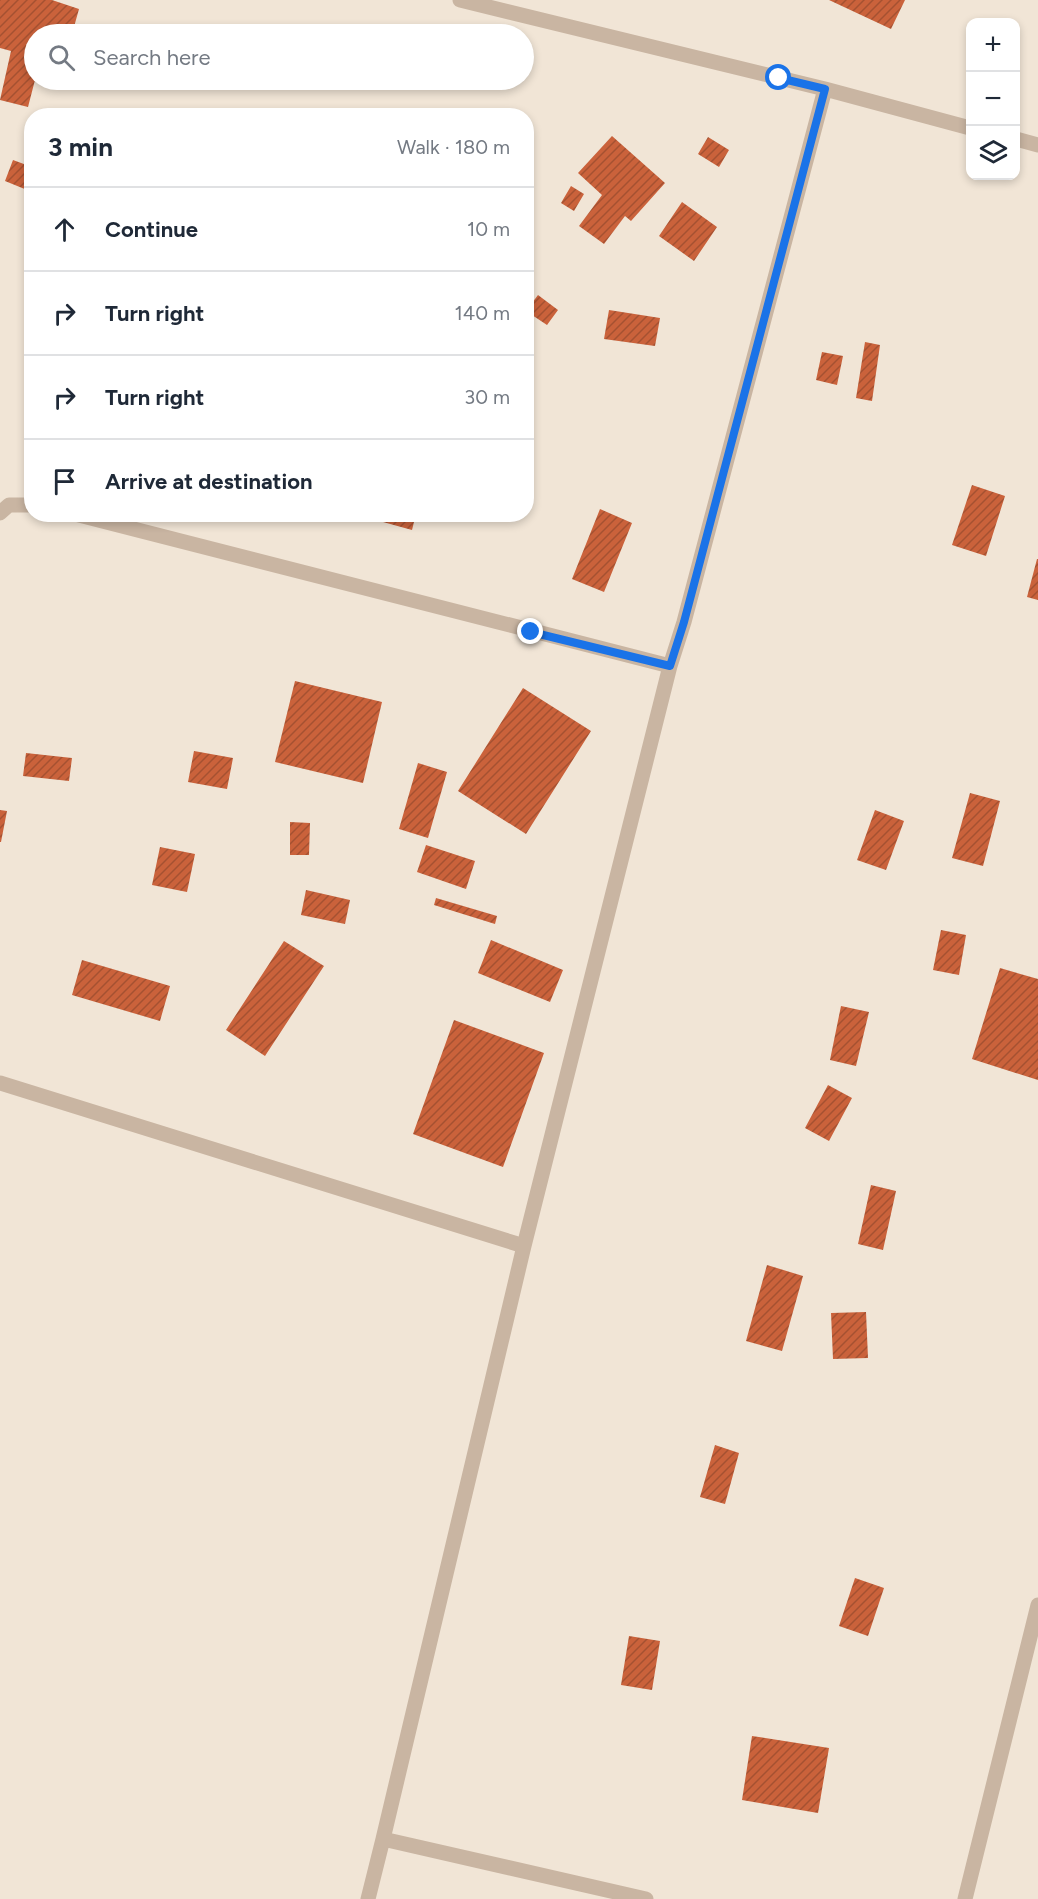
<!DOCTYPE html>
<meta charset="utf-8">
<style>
body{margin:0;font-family:Figtree,sans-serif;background:#f2f2f3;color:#1f2937}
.controls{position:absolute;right:18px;top:18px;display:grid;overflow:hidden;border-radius:12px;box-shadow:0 3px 9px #0003}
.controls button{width:54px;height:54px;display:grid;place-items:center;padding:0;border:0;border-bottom:2px solid #e0e1e3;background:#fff;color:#1f2937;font:30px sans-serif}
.stop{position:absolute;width:18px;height:18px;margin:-14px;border:4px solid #1a73e8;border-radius:50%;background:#fff}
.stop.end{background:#1a73e8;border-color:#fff;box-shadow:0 2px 6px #0008}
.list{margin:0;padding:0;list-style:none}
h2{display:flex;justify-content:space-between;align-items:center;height:78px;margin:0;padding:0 24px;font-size:26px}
h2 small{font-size:20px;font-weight:400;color:#747a83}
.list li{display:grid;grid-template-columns:39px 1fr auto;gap:18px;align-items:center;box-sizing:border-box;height:84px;padding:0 24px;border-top:2px solid #e0e1e3}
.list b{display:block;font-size:22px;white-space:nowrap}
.list em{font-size:20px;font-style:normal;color:#747a83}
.icon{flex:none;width:33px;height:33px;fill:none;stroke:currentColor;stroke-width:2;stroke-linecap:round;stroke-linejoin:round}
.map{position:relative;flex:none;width:1038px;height:1899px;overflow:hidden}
.search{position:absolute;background:#fff;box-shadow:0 3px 9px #0003;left:24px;top:24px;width:510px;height:66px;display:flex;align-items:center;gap:15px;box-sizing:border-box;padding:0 21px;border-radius:33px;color:#747a83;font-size:22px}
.panel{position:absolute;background:#fff;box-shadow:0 3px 9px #0003;left:24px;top:108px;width:510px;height:414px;border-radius:24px}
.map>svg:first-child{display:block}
.building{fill:url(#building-hatch)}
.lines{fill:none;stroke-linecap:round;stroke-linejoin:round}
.minor{stroke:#c9b5a2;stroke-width:15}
.route{stroke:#1a73e8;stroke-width:8}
</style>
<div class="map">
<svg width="1038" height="1899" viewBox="0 0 1038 1899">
<defs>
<pattern id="building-hatch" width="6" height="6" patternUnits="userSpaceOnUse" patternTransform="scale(1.5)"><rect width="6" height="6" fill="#ca623b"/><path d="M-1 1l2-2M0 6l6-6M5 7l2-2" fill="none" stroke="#a55131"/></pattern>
</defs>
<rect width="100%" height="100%" fill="#f1e5d6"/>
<path class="building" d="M0,0H52L79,9L72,34H34L35,80L28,107L0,100L11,51L0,48Z
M829,0H905L891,29Z
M612,136L665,183L631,221L625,216L604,244L579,226L602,195L578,173Z
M708,137L729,150L719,167L698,154Z
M13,160L32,167V192L5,181Z
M571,186L584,194L574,211L561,203Z
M682,202L717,227L694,261L659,236Z
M538,295L558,310L547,325L526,311Z
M609,310L660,318L655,346L604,339Z
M865,342L880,345L872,401L856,398Z
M822,352L843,356L837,385L816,380Z
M972,485L1005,496L986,556L952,545Z
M600,509L632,523L604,592L572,579Z
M385,514H416L412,530L383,522Z
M1037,559H1038V600L1027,597Z
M295,681L382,702L363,783L275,762Z
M523,688L591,731L526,834L458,791Z
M194,751L233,758L227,789L188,782Z
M26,753L72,758L69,781L23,776Z
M418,763L447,772L428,838L399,829Z
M970,793L1000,801L983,866L952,858Z
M0,810L7,811L1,842H0Z
M875,810L904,821L886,870L857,860Z
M290,822L310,823L309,855H290Z
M426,845L475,861L466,889L417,872Z
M160,847L195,854L187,892L152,885Z
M306,890L350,900L345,924L301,915Z
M436,898L497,916L495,924L434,905Z
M941,930L966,935L959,975L933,970Z
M491,940L563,970L550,1002L478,973Z
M284,941L324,966L265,1056L226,1030Z
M82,960L170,986L160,1021L72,995Z
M1000,968L1038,979V1080L972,1059Z
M841,1006L869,1012L856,1066L830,1060Z
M454,1020L544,1053L503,1167L413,1134Z
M828,1085L852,1098L829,1141L805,1128Z
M871,1185L896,1191L883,1250L858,1244Z
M767,1265L803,1276L782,1351L746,1341Z
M866,1312L868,1358L833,1359L831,1313Z
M715,1445L739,1453L725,1504L700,1497Z
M855,1578L884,1588L868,1636L839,1626Z
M629,1636L660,1641L652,1690L621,1685Z
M752,1736L829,1748L818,1813L742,1800Z"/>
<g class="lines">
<path class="minor" d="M460,0L825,89L970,128
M1016,139L1038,145
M0,513L9,505H32
M75,514L670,666L684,622L825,89
M0,1083L524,1246
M383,1839L524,1246L670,666
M368,1899L383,1839L646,1899
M965,1899L1038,1605"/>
</g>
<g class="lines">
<path class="route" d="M531,632L670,666L684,622L825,89L779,78"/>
</g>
</svg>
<div class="controls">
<button>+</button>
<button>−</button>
<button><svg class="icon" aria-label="layers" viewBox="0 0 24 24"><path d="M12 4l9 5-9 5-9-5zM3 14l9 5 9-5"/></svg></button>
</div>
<div class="stop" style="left:779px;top:78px"></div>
<div class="stop end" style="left:531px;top:632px"></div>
<div class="search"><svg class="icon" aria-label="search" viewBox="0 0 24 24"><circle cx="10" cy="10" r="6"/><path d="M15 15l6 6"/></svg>Search here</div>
<section class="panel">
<h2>3 min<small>Walk · 180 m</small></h2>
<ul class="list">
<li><svg class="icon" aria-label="ahead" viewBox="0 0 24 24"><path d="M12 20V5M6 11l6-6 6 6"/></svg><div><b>Continue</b></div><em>10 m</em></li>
<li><svg class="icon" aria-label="right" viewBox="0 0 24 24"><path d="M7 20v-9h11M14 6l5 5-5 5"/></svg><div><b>Turn right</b></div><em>140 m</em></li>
<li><svg class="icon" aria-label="right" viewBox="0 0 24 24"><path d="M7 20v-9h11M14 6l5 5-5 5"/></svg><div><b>Turn right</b></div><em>30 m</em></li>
<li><svg class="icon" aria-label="arrive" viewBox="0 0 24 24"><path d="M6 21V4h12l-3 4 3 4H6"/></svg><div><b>Arrive at destination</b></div></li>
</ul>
</section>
</div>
